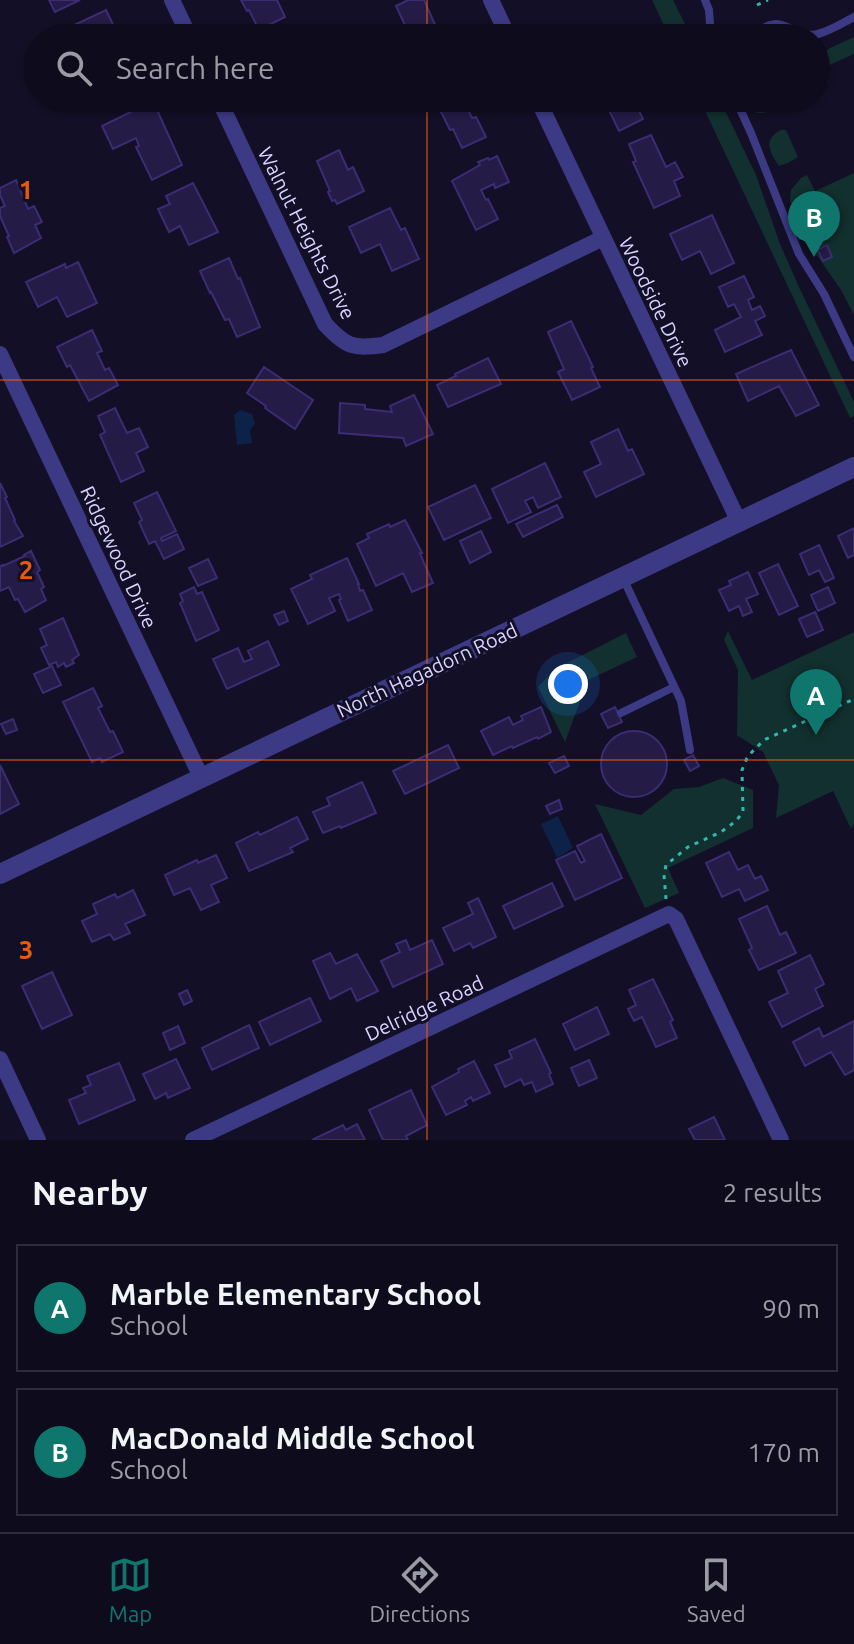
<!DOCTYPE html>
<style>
body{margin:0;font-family:Ubuntu,sans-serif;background:#1c1929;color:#f1f3f6}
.you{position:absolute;left:568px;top:684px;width:28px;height:28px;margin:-20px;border:6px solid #fff;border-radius:50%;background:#1a73e8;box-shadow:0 0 0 12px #1a73e833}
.badge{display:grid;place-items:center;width:52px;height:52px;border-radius:50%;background:#0f766e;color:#fff;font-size:26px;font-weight:700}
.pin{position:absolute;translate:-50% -66px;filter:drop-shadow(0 2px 4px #0008)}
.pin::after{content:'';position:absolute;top:42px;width:28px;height:24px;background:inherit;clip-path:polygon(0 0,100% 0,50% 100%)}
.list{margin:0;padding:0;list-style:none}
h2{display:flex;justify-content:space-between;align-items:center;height:104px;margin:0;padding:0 32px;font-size:34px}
h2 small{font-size:26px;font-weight:400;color:#9b9ba3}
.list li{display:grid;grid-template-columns:52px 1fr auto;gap:24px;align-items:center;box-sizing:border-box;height:128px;margin:0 16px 16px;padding:0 16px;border:2px solid #2e2b3b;border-radius:0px}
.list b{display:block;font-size:30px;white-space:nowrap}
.list p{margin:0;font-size:26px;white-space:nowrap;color:#9b9ba3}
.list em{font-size:26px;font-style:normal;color:#9b9ba3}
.icon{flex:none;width:44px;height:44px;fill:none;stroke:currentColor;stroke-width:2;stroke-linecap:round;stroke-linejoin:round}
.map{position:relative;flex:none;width:854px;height:1140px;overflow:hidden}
.search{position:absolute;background:#0e0b1c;box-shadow:0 2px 6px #0004;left:24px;right:24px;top:24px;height:88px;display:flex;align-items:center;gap:20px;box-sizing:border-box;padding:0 28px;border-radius:44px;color:#9b9ba3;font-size:30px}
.sheet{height:392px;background:#0e0b1c}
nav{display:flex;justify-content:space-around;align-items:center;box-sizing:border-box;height:112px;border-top:2px solid #2e2b3b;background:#0e0b1c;font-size:22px;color:#9b9ba3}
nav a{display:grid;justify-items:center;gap:4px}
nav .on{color:#0f766e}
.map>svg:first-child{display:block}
.green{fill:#12302f}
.water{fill:#0c2248}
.building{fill:#241b47;stroke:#3b2d73;stroke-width:2}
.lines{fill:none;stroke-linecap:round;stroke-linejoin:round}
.path{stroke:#2fb8b0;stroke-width:3;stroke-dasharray:4 6;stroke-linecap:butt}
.service{stroke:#3d3a85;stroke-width:8}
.minor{stroke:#3d3a85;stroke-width:16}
.tertiary{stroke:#3d3a85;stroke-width:20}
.grid{fill:none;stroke:#e8590c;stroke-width:2;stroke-opacity:0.55}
.labels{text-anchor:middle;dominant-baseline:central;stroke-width:6;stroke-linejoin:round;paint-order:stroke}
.street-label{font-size:20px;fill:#d9d4ff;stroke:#130f26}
.grid-label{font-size:26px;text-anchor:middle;font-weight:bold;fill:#e8590c;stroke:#130f26;stroke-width:6;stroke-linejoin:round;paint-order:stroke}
</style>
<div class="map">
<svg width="854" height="1140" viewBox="0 0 854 1140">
<rect width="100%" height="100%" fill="#130f26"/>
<path class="green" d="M652,0H673L692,38H670Z
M854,37V54L823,68L829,82L816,89V59L830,48Z
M699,98H719L756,175L780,244L799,287L854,402V416L850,418Z
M745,98H796C786,103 761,120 752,110C751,109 746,99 745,98Z
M781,130H786L798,157L788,163L779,166C769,152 763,139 781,130Z
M854,173V315L841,290L809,244L790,201L791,190L801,178L807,175L815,191Z
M728,631L752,680L854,632V824L851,829L833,791L776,818L779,785L763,752L737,735L738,670L724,640Z
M626,633L637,657L588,680L565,742L538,687L555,669Z
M723,778L753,790V828L668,868L679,893L645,908L595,804L641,815L674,789L699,787Z"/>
<path class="water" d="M240,410L252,414L255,424L250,430L252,443L237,445L234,415Z
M558,816L573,848L557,858L541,824Z"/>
<path class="building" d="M49,0H80L55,12Z
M241,0H277L285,17L259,30L249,10L247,11Z
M408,0H424L441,38H411L396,6Z
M106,10L119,37L124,35L126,38H78L72,26Z
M434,98H465L463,99L472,118L476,117L486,137L462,148L453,129L450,130Z
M605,98H633L643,119L619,131L606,104Z
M153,101L182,165L152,180L136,147L139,146L136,138L113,149L102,126Z
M651,135L666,167L675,162L683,177L674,181L680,196L654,208L633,162L636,161L629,144Z
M339,150L348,170L353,167L364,191L337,204L335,200L332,201L328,192L330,191L317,161Z
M497,156L509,182L495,188L494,184L481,190L486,200L488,199L498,219L476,230L452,181L480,165L478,162L488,158L489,160Z
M16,180L28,209L34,206L42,222L35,225L41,238L14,253L7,237L9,236L0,216V208L5,206L0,195V188Z
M193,183L218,232L189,245L180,226L169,232L158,209L170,204L166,196Z
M390,208L401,230L405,228L419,259L392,271L380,244L361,253L349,227Z
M712,215L734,263L711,274L700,251L682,260L670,234Z
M827,245L832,257L823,261L818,250Z
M229,258L238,279L240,278L260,327L237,337L229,319L225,320L211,292L210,293L200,271Z
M78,262L97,303L67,317L57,297L38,307L26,282L65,264L66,268Z
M744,276L754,297L748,300L752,310L760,306L765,316L755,321L762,335L725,352L715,330L741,317L734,304L728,307L719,287Z
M571,321L593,367L591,368L600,387L572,400L558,372L564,369L548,332Z
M92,330L102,351L97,353L105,370L109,368L118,385L89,401L70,365L67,367L57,347Z
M791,350L819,405L796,416L779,386L748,401L736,374Z
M488,358L501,384L448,407L437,385L456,376L455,374Z
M264,367L313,400L295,429L265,408L266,406L247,393Z
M414,395L433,434L406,446L403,438L339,433L340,403L365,405V409L392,412L390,406Z
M115,408L127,433L139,428L148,447L136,453L144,471L121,482L100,435L105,432L98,416Z
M618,429L628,451L632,449L644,474L596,497L584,472L601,464L591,442Z
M545,463L561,497L538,508L533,497L525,501L531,512L508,523L492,489Z
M0,483L7,497L5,498L15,520L14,521L23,536L0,547Z
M475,485L491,518L444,540L428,507Z
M157,492L176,531L161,538L162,541L177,534L184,549L164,559L155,541L149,544L139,522L142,520L134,503Z
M557,505L563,517L523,537L516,524Z
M405,520L422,553H420L424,563L433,583L412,592L403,573L376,586L357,544L369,538L367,534L389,524L390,527Z
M854,528V555L848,558L838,536Z
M481,531L491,552L470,563L460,541Z
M819,545L834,578L825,582L819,570L809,575L800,554Z
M31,551L40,570L37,572L44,587L41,589L46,600L25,612L18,599L15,600L9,587L0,591V566L3,565V566L25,556L24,555Z
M347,558L359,584H358L360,591L363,590L372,610L348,621L339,600L341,599L339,594L329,598L335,611L308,624L291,589L312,579L310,575Z
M208,559L217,578L198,586L189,568Z
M778,564L798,606L779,615L759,573Z
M748,572L758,594L746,599L752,612L743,616L739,606L729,611L719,590L731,585L729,581Z
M194,587L197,594L202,592L219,630L196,641L180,603L183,601L180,594Z
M828,587L835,603L818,611L811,595Z
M284,611L288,621L279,625L274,615Z
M815,612L823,630L807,637L799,619Z
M63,618L79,655L72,660L74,663L66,667L64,663L58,667L56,662L49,665L41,648L47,645L40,629Z
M268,641L279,665L227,689L213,659L238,648L244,662L252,659L248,651Z
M52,666L61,685L43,693L34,674Z
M93,688L102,706L98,708L110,732L113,731L123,752L102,762L100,758L92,762L63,702Z
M541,707L551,732L538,739L537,737L513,748L512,746L493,755L481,731L509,717L513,725L523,720L521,716Z
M615,707L622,722L608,728L601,714Z
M13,719L17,730L6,734L1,724Z
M601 764a33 33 0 1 1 66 0a33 33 0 1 1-66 0Z
M448,745L459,768L405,794L393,771Z
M693,755L699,766L690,771L684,760Z
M564,756L569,766L555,773L549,763Z
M0,765L19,804L0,814Z
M362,782L376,813L341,828L340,826L323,833L313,812L330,805L327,798Z
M559,800L562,809L550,814L546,806Z
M297,817L308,839L290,848L293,852L249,871L236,843L258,832L260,835Z
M601,834L622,878L575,900L556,860L575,851L581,863L585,861L577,846Z
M729,852L738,870L748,865L755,879L761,876L768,890L745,901L739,889L722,897L706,863Z
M216,855L227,878L211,885L219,902L201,910L190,888L174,895L165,875L197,860L198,863Z
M552,883L563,906L514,929L503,906Z
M133,890L145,915L125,924L130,933L114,940L110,934L92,942L82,921L97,914L93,904L115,894L117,898Z
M478,898L496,937L473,948L470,943L454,951L443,928L473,914L468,903Z
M767,906L780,935L786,932L796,953L759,970L749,950L752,948L739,919Z
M406,940L410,950L432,940L443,964L393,987L381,961L400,952L396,944Z
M330,953L336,964L357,954L378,991L357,1001L351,988L330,999L313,961Z
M810,955L824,984L815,989L823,1006L782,1027L769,1002L788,993L778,971Z
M52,972L72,1015L42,1029L22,986Z
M653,979L673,1020L670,1022L677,1038L656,1047L642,1017L634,1021L628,1009L636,1005L629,990Z
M187,990L192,1001L184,1005L179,994Z
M310,998L321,1021L270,1045L259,1022Z
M597,1007L609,1034L575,1050L563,1024Z
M854,1021V1070L845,1075L831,1052L805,1066L793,1042L819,1028L823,1037Z
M249,1025L259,1048L212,1070L202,1048Z
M178,1026L185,1043L170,1050L163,1033Z
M535,1039L551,1073L549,1074L553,1084L536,1092L532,1082L524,1085L521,1079L505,1087L495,1065L512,1058L509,1051Z
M176,1059L190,1088L168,1098L166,1093L155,1099L143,1074Z
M589,1060L597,1078L579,1086L571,1068Z
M474,1061L490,1093L473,1101L471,1097L465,1101L467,1105L446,1115L432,1087L459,1072L458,1069Z
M119,1063L135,1100L79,1124L69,1100L86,1093L83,1088L91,1085L87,1076Z
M411,1090L427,1125L406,1136L408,1140H383L369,1110Z
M714,1117L725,1140H695L689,1129Z
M357,1124L365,1140H312L343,1125L346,1130Z"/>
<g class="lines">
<path class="path" d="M757,5L768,0
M666,899L664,875L666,865L688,847L721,832L736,821L743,812L742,770L747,758L752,752L764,740L854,699"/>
<path class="service" d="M705,0L709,10L711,38
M753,38C779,6 792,40 818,34C830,31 843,23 854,17
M735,98L751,133L799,254L824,294L854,357
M623,578L681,701L690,750
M621,713L674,687"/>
<path class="minor" d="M172,0L190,38
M491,0L509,38
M218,98L325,324C346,347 353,349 383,345L603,238
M537,98L739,522
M0,354L201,777
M0,1059L38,1140
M193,1140L669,914L676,919L781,1140"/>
<path class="tertiary" d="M0,874L854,467"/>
</g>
<path class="grid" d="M427,0V38M427,98V1140M0,380H854M0,760H854"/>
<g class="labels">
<g class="street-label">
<text transform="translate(307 233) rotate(63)">Walnut Heights Drive</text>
<text transform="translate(656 302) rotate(64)">Woodside Drive</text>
<text transform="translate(119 557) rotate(65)">Ridgewood Drive</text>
<text transform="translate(427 670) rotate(-25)">North Hagadorn Road</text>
<text transform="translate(424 1008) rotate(-25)">Delridge Road</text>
</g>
</g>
<g class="grid-label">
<text x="26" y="199">1</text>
<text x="26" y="579">2</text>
<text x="26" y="959">3</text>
</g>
</svg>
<div class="you"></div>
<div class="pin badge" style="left:816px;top:735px">A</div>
<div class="pin badge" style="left:814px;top:257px">B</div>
<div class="search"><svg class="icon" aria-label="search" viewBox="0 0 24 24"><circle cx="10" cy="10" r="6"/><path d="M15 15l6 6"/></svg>Search here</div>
</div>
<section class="sheet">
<h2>Nearby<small>2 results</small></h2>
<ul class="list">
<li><span class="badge">A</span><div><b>Marble Elementary School</b><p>School</p></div><em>90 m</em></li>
<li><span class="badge">B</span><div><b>MacDonald Middle School</b><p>School</p></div><em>170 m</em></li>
</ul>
</section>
<nav>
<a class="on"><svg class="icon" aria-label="map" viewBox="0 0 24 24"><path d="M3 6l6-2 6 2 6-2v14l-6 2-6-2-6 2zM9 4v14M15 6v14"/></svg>Map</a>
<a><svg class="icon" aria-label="directions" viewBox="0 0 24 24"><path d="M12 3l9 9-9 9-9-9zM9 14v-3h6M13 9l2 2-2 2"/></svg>Directions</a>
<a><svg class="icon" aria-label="saved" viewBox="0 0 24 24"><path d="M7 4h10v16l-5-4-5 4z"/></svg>Saved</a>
</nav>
